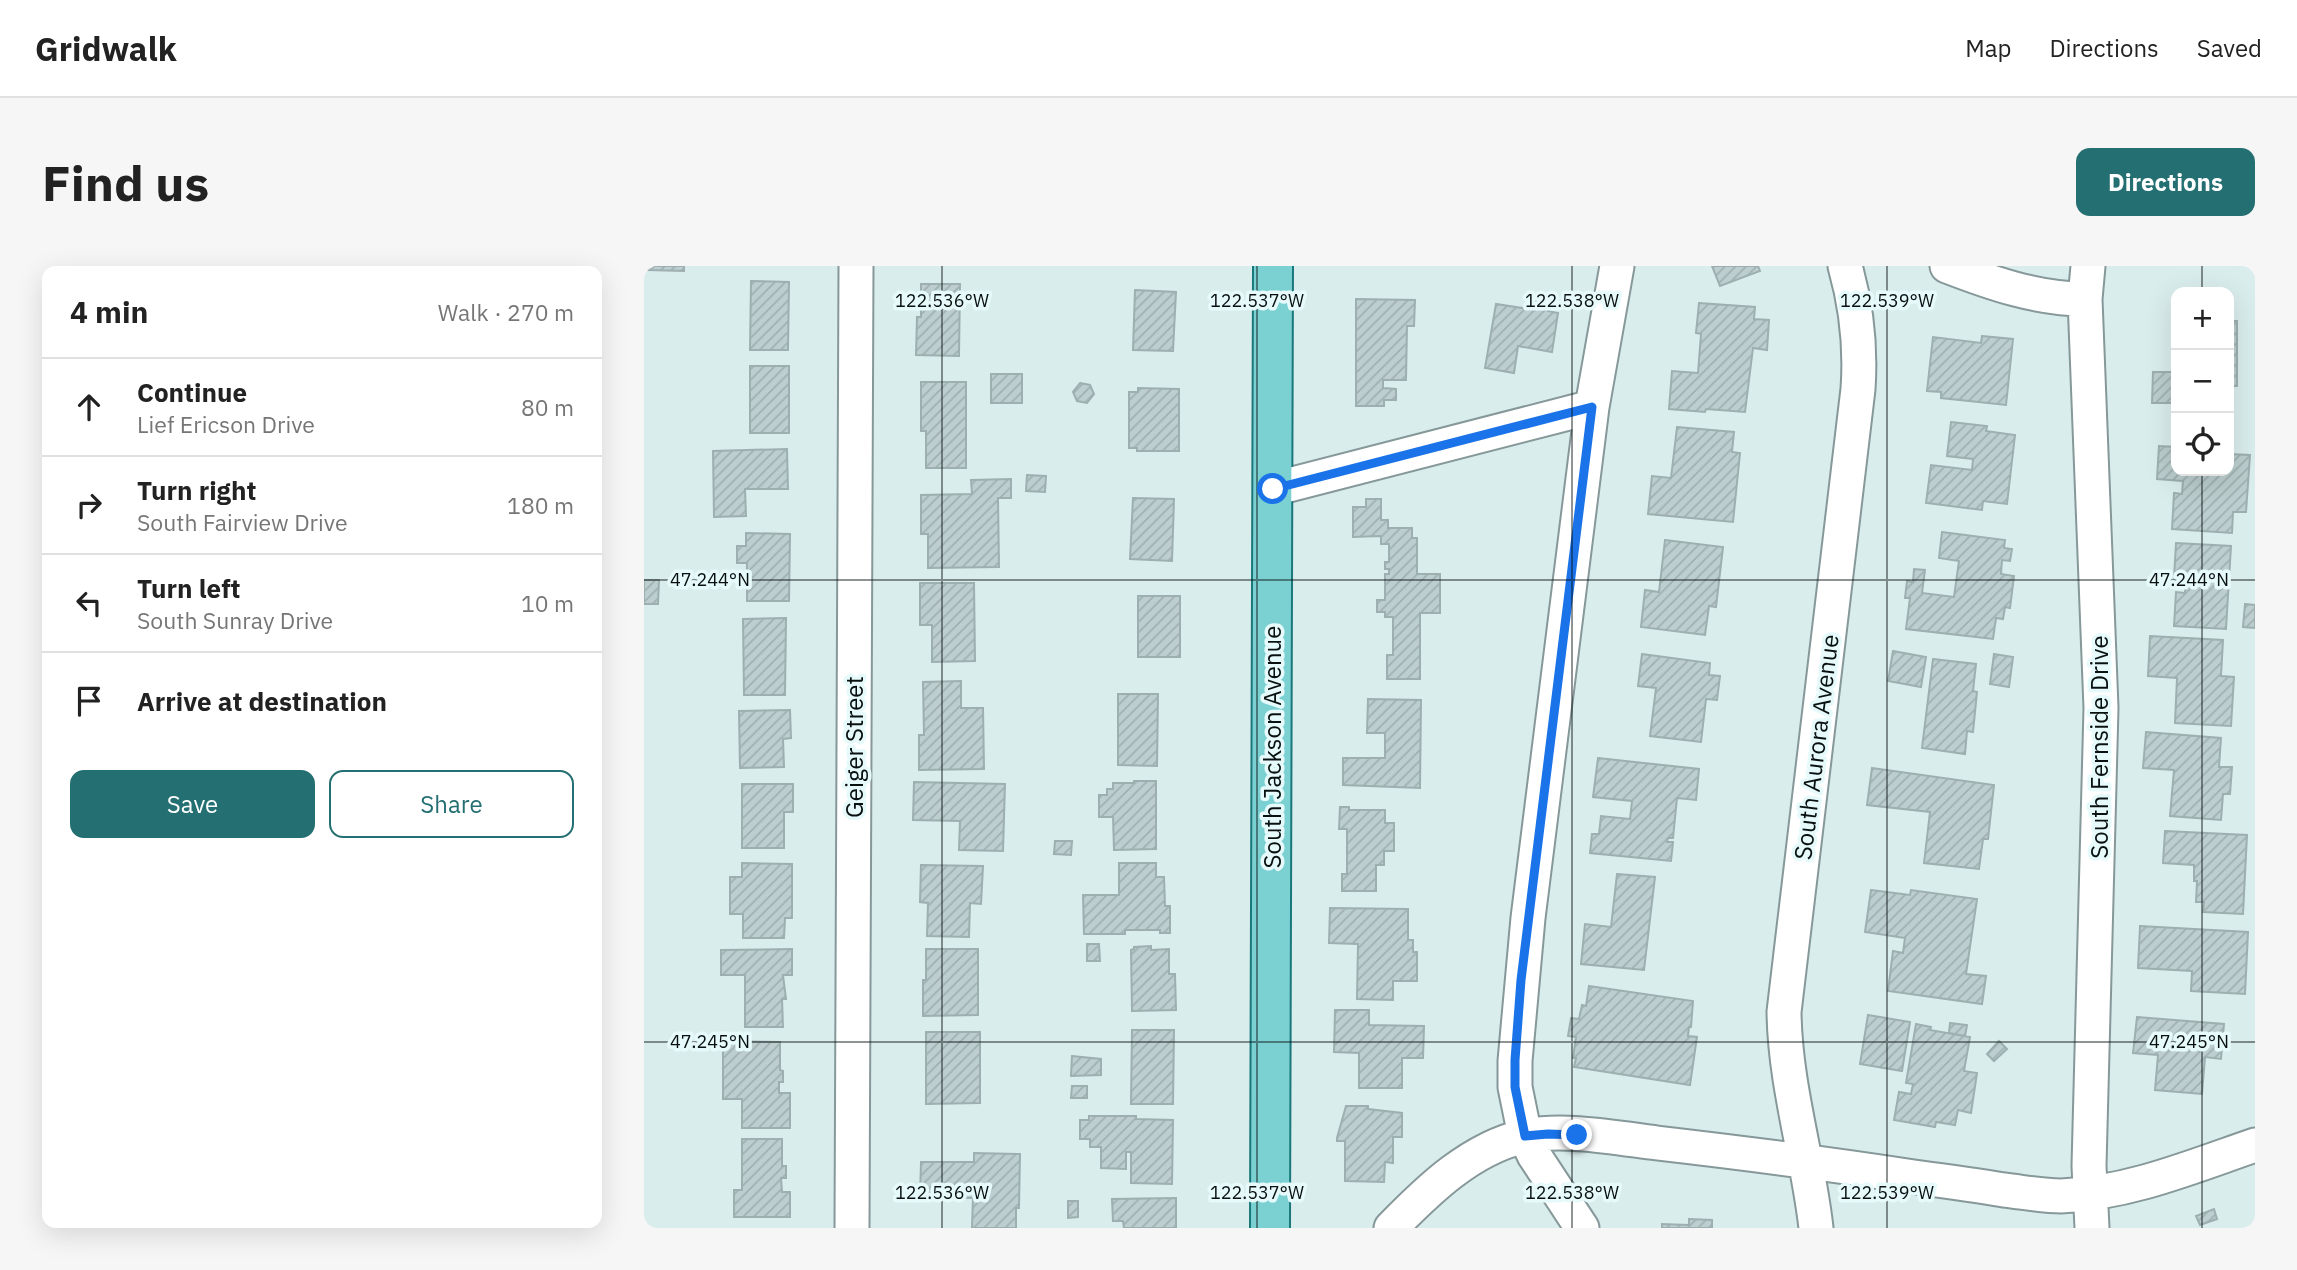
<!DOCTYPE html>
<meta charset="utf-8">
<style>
body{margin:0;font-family:"IBM Plex Sans",sans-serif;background:#f6f6f6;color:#222}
.controls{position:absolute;right:21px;top:21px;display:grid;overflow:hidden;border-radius:14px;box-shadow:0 7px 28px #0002}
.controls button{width:63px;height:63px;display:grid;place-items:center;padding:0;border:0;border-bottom:2px solid #e0e0e0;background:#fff;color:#222;font:35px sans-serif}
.stop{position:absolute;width:21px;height:21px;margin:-16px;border:5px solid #1a73e8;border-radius:50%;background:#fff}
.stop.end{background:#1a73e8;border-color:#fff;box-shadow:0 2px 7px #0008}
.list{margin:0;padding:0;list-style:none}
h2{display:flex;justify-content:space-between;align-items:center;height:91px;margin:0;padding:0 28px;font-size:30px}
h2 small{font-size:23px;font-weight:400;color:#767676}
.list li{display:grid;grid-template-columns:46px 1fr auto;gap:21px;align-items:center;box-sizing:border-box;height:98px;padding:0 28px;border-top:2px solid #e0e0e0}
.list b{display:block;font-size:26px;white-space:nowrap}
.list p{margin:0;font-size:23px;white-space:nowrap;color:#767676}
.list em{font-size:23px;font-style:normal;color:#767676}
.actions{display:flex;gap:14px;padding:21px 28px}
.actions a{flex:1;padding:16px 0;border:2px solid #246f72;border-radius:14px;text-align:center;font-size:24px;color:#246f72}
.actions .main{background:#246f72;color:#fff}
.icon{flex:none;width:38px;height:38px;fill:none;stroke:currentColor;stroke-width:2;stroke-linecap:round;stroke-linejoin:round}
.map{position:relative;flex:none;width:1611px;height:962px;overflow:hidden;border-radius:14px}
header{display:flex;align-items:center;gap:42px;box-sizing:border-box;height:98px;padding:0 35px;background:#fff;border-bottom:2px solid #e0e0e0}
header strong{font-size:33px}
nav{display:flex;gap:38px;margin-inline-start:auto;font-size:24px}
.intro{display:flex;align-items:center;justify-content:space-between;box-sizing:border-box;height:168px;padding:0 42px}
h1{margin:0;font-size:49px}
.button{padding:18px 32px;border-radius:14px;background:#246f72;color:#fff;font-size:24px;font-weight:700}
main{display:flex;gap:42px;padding:0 42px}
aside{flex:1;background:#fff;border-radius:14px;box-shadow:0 7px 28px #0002}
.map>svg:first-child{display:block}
.building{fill:url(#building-hatch);stroke:#9dafb0;stroke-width:2}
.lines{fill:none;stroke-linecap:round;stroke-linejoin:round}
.street-casing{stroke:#869899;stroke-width:37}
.primary-casing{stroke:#1a787b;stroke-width:42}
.street{stroke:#fff;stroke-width:33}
.primary{stroke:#7bd0d2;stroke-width:38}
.route{stroke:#1a73e8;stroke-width:9}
.ticks{fill:none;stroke:#091010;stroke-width:2;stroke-opacity:0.45}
.labels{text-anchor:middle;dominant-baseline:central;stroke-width:7;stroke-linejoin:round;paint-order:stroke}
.street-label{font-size:24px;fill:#091010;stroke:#e7fafb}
.ticks-label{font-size:18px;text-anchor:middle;fill:#091010;stroke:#e7fafb;stroke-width:7;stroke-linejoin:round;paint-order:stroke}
</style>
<header>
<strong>Gridwalk</strong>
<nav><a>Map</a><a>Directions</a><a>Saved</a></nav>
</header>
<div class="intro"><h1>Find us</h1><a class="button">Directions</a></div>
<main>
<aside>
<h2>4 min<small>Walk · 270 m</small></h2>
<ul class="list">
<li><svg class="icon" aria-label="ahead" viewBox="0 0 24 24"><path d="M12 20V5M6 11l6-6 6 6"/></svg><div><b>Continue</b><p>Lief Ericson Drive</p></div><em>80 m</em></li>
<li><svg class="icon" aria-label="right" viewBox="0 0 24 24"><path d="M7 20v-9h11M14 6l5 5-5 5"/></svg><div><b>Turn right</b><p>South Fairview Drive</p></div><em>180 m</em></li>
<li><svg class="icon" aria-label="left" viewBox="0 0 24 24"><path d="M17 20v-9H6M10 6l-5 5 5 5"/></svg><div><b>Turn left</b><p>South Sunray Drive</p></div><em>10 m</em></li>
<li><svg class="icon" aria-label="arrive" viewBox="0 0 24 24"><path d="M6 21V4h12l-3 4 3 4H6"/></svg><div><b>Arrive at destination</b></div></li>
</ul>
<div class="actions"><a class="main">Save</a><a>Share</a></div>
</aside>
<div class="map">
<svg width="1611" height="962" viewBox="0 0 1611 962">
<defs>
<pattern id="building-hatch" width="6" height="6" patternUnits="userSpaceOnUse" patternTransform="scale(1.75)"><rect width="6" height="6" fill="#bccecf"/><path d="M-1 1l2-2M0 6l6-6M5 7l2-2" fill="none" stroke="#a0b0b1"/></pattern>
</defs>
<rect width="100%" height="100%" fill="#daeded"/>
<path class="building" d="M3,0H40V5L3,4Z
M1068,0H1114L1116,5L1076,20Z
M107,15L145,16L144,84H106Z
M277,18H316L315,90L272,89L273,51H277Z
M491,24L532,26L529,85L489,84Z
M894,28L907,30L904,45L914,47L908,86L874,80L870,107L841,102L852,38L891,44Z
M712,33L771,34L770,60H763L762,114H739V122L752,123V134H740V140H712Z
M1055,37L1111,41L1110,53L1125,54L1123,84L1109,82L1101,146L1062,143L1061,146L1025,143L1028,105L1054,107L1057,68L1052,67Z
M1585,55H1593V120H1585Z
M1338,70L1369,73L1362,139L1297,132V126L1283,125L1289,71L1337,77Z
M106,100H145V167H106Z
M1509,106H1532V137H1508Z
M347,108H378V137H347Z
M277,116H322V202H282V165H277Z
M436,117L446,119L450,128L443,137L433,135L429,126Z
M494,122L535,123V185H493V182H485V126H494Z
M1307,156L1343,160L1342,165L1371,169L1363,238L1339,235L1338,244L1282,237L1287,199L1328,204L1329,193L1303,190Z
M1033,161L1090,166L1088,186L1096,187L1089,256L1004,248L1008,210L1027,212Z
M1515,180L1532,181V205H1585V188L1606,189L1602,246H1589L1588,267L1528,263L1530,227L1538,228L1539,215L1513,213Z
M143,183L144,223H101L102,250L70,251L69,185Z
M383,209L402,210L401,226L382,225Z
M367,213V232H354L355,301L284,302V268H277V229L328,228L327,214Z
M489,232L530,233L528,295L486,293Z
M722,233H737V254H744V262H768V272H773V308H796V347H776V413H743V389H749V351H741V346H733V334H741V308H745V303H741V296H745V278H737V270L709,271V241H722Z
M1298,266L1361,274L1360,282L1368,283L1366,295L1358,294L1357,308L1370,310L1366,342L1361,341L1359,353L1352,352L1349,373L1262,363L1266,332H1261L1263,315L1269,316L1270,303L1281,304L1278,327L1310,331L1315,295L1295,292Z
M102,267L146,268L145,335H103V297H93V280H102Z
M1021,274L1079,281L1072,341L1065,340L1061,369L997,361L1001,324L1015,326Z
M1532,277L1587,280L1582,363L1530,360L1532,326L1541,327L1542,313L1530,312Z
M0,314H15L14,338H0Z
M276,317H330L331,395L288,396V359H276Z
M494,330H536V391H494Z
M1601,338L1611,339V362L1599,361Z
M142,352L141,429H100L99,353Z
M1506,370L1579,374L1577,410L1590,411L1587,460L1531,457L1533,412L1504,410Z
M1249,385L1282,391L1277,421L1244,415Z
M998,388L1066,397L1065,409L1076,410L1073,434L1062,433L1057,476L1006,470L1012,422L994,420Z
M1350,388L1369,391L1365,421L1346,418Z
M1289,393L1332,398L1329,425L1333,426L1329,466L1323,465L1321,488L1278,482Z
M317,415V442H339L340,503L275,504V469H280L279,416Z
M474,428H514L513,500L474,499Z
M724,433L777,434L776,522L699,519V492H741V467H723Z
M146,444L147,472L139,473L140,501L96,502L95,445Z
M1502,466L1577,472L1575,501H1588L1586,528H1579L1577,554L1526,550L1530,504L1499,502Z
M954,492L1055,503L1052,534L1033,532L1029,572H1024L1023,576H1029L1027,595L946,587L948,568H955L957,550L986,553L988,535L949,531Z
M1228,502L1350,519L1344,573H1339L1335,603L1280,597L1286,546L1223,539Z
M490,515H512V583L470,584L469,551H455V529H463V523H469V517H490Z
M270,516L361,518L359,585L315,584L316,555L269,554Z
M98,518H149V546H140V582H98Z
M696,541H705V544H741V557H750V585H740V599H732V625H698V608H703V563H695Z
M1521,565L1603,569L1599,648L1559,646L1560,636H1552L1553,615H1550V599L1519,597Z
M411,575H428L427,589L410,588Z
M98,597L148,598V652H141L140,672H99V648H86V611H98Z
M475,597H512V611H520L521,640H526V667H516V664H481V668H440L439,629H475Z
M277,599L339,600L337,638L326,637L325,671L283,670L284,637L276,636Z
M973,608L1011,611L1000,704L937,698L941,658L967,661Z
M1227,624L1266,629L1267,624L1333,633L1322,708L1342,710L1338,738L1244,725L1249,685L1259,687L1261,672L1221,666Z
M686,642L764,643V674H769V686H773V715H749V734L713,733L714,678L685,677Z
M1496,660L1604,666L1601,728L1547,725L1548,705L1494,702Z
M443,678H455L456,695H443Z
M507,680V684L525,683V708H531L532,744L488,745L487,684L490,683V681Z
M148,683V709H139L142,733H138L139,761H101V709H77V684Z
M282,683H334V749L279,750V714H282Z
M945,720L1049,735L1047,761H1045L1044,770L1053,771L1046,819L930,801L932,792H929L932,771L924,770L927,752L935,753L938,739L942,740Z
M691,744H725V759L780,760L779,792H758V822H715V787L690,786Z
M1224,749L1266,756L1258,805L1216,798Z
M1493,751L1580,758L1577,793L1561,791L1558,828L1511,824L1514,789L1489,787Z
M1306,757L1323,759L1321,770L1305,767Z
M1272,758L1287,761L1286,764L1326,771L1320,805L1333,807L1327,847L1314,844L1311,859L1292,856L1291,861L1250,854L1255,826L1267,828L1269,818L1262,817Z
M488,764H530L529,838H487Z
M282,766H336V837L282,838Z
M79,775L136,776V804L139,805V816H135V827H146V862H98V833H79Z
M1355,775L1363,783L1350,795L1343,788Z
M428,790L457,793V809L427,810Z
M428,820H443V832H427Z
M702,840H724V843L758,847V871H749V897L741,896L740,916L701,915V875H693V872Z
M445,850H492V853L529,854L528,918L487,917V886H482V903L457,902V881H446V873H436V854H445Z
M98,873H138V900H142V912H137L138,926H146V951H90V924H98Z
M330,887L376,888L375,942H372V962H328L329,932L276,931L277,896H330Z
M532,932V962H480L479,955H469L468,933Z
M424,935H434V951L424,952Z
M1570,943L1573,953L1556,959L1552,950Z
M1045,953L1068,954V962H1018V958L1045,959Z"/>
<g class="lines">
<defs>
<path id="street" d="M1303,0C1347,17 1393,33 1441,33
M1444,0L1441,33L1457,442L1445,900L1448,962
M629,223L948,141
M208,962L212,0
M747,962C784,924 827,882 881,870C920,862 973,872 1013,877C1099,887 1185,898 1270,911C1300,915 1330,919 1360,924C1378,926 1398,930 1417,930C1485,927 1547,901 1611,879
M938,962L890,889L881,870L871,821V795L884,652L948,141L973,0
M1172,962C1164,890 1141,820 1140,746L1214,123C1217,80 1213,42 1201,0"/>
<path id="primary" d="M626,962L629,0"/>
</defs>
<use href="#street" class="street-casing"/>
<use href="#primary" class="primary-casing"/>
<use href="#street" class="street"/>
<use href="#primary" class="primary"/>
</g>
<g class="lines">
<path class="route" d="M629,223L948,141L877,714L871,794V821L881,870L904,868L933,869"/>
</g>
<path class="ticks" d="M298,0V962M613,0V962M928,0V962M1243,0V962M1558,0V26M1558,205V962M0,314H1611M0,776H1611"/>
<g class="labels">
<g class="street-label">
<text transform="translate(210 481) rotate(-90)">Geiger Street</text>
<text transform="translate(628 481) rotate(-90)">South Jackson Avenue</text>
<text transform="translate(1172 481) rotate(-83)">South Aurora Avenue</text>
<text transform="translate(1455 481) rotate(-90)">South Fernside Drive</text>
</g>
</g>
<g class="ticks-label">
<text x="298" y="41">122.536°W</text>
<text x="613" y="41">122.537°W</text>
<text x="928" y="41">122.538°W</text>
<text x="1243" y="41">122.539°W</text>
<text x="1545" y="320">47.244°N</text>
<text x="66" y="320">47.244°N</text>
<text x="1545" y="782">47.245°N</text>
<text x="66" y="782">47.245°N</text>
<text x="298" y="933">122.536°W</text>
<text x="613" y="933">122.537°W</text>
<text x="928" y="933">122.538°W</text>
<text x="1243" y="933">122.539°W</text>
</g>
</svg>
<div class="controls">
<button>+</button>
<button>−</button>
<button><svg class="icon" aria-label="locate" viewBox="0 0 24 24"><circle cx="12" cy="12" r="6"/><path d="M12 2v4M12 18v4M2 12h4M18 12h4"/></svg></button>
</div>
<div class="stop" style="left:629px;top:223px"></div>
<div class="stop end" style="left:933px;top:869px"></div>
</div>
</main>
